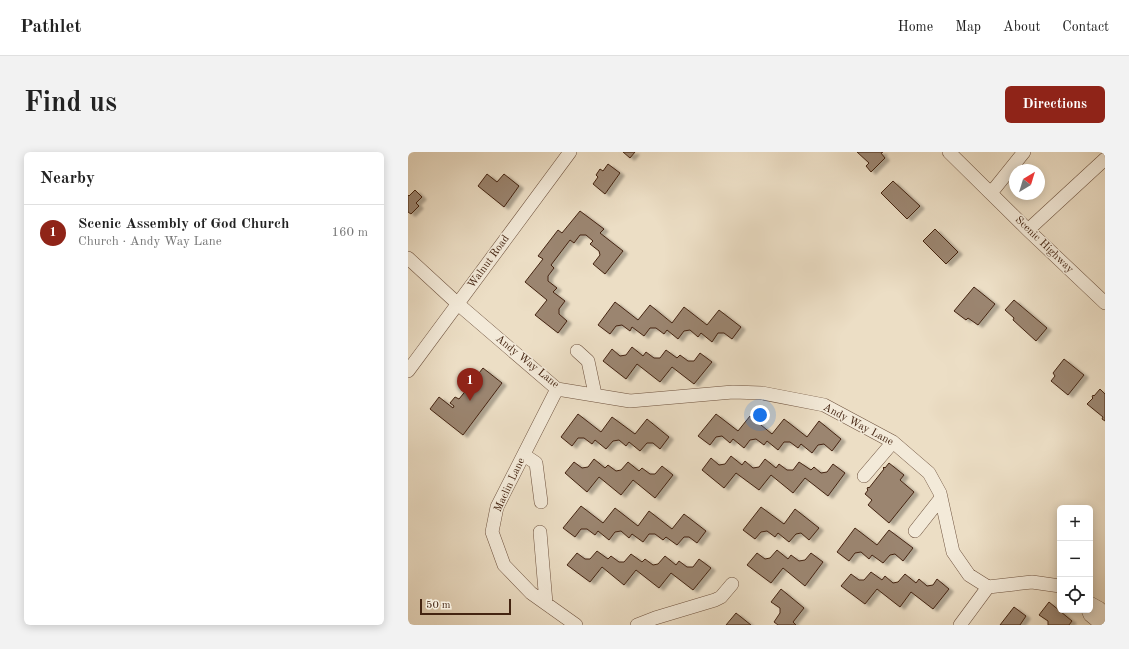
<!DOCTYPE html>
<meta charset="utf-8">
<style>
body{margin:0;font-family:"Old Standard TT",serif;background:#f2f2f2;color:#222}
.controls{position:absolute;right:12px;bottom:12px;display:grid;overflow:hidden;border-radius:6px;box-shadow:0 2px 10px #0003}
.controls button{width:36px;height:36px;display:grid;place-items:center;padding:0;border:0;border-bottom:1px solid #e0e0e0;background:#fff;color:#222;font:20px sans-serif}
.compass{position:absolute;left:601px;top:12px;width:36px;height:36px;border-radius:50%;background:#fff;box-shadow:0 2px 10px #0003;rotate:38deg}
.scale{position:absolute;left:12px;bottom:10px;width:91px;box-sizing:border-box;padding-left:4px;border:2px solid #442411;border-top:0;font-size:11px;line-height:14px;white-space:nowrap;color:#442411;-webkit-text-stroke:3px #f3ead9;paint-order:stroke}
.you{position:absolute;left:352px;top:263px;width:14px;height:14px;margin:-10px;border:3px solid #fff;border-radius:50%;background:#1a73e8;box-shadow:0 0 0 6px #1a73e833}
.badge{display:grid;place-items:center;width:26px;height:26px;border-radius:50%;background:#8f2418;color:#fff;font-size:13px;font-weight:700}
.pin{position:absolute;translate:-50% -33px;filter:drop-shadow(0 1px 2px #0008)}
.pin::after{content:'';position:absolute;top:21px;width:14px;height:12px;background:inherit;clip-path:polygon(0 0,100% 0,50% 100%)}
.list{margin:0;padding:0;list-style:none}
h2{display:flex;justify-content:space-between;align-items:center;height:52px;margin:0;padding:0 16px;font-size:17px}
h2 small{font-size:13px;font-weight:400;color:#767676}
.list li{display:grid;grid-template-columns:26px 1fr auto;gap:12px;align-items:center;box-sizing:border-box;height:56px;padding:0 16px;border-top:1px solid #e0e0e0}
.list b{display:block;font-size:15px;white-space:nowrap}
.list p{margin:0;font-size:13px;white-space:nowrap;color:#767676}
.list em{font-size:13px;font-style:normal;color:#767676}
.icon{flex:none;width:22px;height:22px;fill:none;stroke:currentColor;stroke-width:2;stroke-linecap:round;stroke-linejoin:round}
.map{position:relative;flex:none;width:697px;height:473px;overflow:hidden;border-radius:6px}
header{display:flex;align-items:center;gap:24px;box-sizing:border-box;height:56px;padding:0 20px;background:#fff;border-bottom:1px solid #e0e0e0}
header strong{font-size:19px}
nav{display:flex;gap:22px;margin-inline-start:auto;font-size:14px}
.intro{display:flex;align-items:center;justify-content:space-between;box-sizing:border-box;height:96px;padding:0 24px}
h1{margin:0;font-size:28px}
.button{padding:10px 18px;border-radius:6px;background:#8f2418;color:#fff;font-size:14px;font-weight:700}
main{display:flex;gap:24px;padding:0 24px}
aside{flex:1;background:#fff;border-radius:6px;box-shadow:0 2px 10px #0003}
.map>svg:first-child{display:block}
.building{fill:#9b856f;stroke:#442411;filter:url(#shadow)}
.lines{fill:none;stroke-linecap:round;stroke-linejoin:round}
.minor-casing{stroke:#6e523e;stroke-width:14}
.minor{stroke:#f3ead9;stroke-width:13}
.labels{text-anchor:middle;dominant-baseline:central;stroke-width:3;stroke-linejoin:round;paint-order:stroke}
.street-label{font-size:11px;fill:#442411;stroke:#f3ead9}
</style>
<header>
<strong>Pathlet</strong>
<nav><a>Home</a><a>Map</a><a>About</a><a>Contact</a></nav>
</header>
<div class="intro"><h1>Find us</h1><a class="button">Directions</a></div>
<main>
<aside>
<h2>Nearby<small></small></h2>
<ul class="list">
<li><span class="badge">1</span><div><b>Scenic Assembly of God Church</b><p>Church · Andy Way Lane</p></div><em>160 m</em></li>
</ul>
</aside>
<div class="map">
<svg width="697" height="473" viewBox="0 0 697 473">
<defs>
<filter id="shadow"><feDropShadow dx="4.5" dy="2.5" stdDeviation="1" flood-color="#0004"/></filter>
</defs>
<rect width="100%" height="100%" fill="#ecdec5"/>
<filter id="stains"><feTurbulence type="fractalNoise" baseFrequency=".005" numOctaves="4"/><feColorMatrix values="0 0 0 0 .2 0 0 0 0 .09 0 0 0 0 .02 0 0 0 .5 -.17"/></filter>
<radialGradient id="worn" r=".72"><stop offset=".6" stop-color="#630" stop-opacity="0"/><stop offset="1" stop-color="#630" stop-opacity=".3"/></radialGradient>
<path class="building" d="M215,0H227L222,6Z
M449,0H475L473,1L477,6L463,20L458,14L461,11Z
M200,12L212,21L197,42L185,32L190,25L188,23L192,17L195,19Z
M79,22L89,30L96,22L111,34L96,55L70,34Z
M485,29L512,54L499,67L473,41Z
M7,38L14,45L8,51L11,54L3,62L0,60V43L1,44Z
M172,59L196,77L192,81L215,99L197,122L185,112L192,103L191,99L182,92L185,89L178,83H172L166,91L162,88L143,113L146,116L140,124V129L149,136L145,140L157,149L151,157V162L159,169L150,181L127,163L139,148L117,130L135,107L130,104L150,78L154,81Z
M527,77L550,100L538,112L515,89Z
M566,135L587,152L570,173L560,166L558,168L546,159Z
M606,148L639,176L628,189L605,168L606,166L597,158Z
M207,150L230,168L242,153L264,171L276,155L299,173L311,158L333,175L324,187L316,181H310L304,190L293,181L290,185L282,178L276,179L270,187L259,178L256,182L248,176H242L236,184L224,175L222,179L214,173L208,174L202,182L190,173Z
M224,195L235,204L238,200L246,206H252L258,198L269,206L272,203L280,209H286L292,201L304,210L286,232L264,215L252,230L229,212L218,227L195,209L204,197L212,204L218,203Z
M656,207L676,223L660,243L643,229L647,224L645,221Z
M75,216L94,231L55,283L22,257L31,245L45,256L46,254L42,251L47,245L51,247L64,231L62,230L66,226H67Z
M692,237L697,242V269L694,267L695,265L679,252L685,246L684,245L685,243L686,244Z
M170,262L193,280L204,265L227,282L239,267L261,285L252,297L245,291H239L232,299L221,290L218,294L211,288L205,289L198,297L187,288L184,292L176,286H170L164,294L153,285Z
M308,262L330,279L342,264L364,282L376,267L399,285L411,269L433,287L424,299L416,292L410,293L404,301L393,292L390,296L382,290H376L370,298L359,289L356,293L348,287L342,288L336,296L325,287L322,291L314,284L308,285L302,293L290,284Z
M323,304L334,313L337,309L345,316L351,315L357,307L368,316L371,312L379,318H385L391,310L403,318L406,315L413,321L419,320L425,312L437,321L420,344L397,326L385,341L363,323L351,338L328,321L316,336L294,318L303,306L311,313L317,312Z
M186,307L197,316L200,313L208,319L213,318L220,310L231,319L234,316L242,322H247L254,314L265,323L247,346L225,328L213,343L191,325L179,340L157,321L166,310L174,316L180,315Z
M481,311L496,323L492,328L506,340L481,371L460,353L464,348L457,342L460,338L459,337L460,335L461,336L476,317L475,316L476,315L477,316Z
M173,354L195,371L207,356L230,374L241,359L264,377L276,362L298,379L289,391L281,385H276L269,393L258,385L255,388L247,382H241L235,390L224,382L221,386L213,379L207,380L201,388L190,379L187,383L179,377H173L167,385L155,376Z
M353,355L376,372L387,357L411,376L401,388L393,381L388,382L381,390L370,381L367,385L359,379L353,380L347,387L335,378Z
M447,376L469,393L481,378L505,396L495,409L487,402L482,403L475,411L464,403L461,407L453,400L447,401L441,409L429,400Z
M369,398L380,407L383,403L391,409L397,408L403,401L415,410L397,434L375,416L363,431L339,413L349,401L357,407L362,406Z
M189,399L200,407L203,404L211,410H216L223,402L234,410L237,407L245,413L250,412L257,404L268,413L271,409L279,415H285L291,407L303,416L285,438L263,421L251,436L228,418L216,433L194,415L182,430L159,413L169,401L177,407H182Z
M463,420L474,428L477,424L485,431L490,430L497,422L508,431L511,427L519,434L525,433L529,427L541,437L525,457L503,440L492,455L469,437L457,452L433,434L443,422L451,428H456Z
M373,437L396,456L385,470L388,473H370L366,470L372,461V456L363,450Z
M641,450L664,469L661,473H640V469L631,463Z
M606,455L618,464L612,473H592Z
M328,461L343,473H318Z"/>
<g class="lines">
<defs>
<path id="minor" d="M541,0L620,78L697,151
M583,41L616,0
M620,78L697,7
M0,106L50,152L149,237L222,249L325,240L354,241L416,253L485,290L521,321L532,341L545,400L561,423L580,435L624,430L652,434
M169,199L180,209L187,242
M0,219L162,0
M149,237L89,355L84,380L96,413L123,441L168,473
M116,303L128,311L133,350
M456,324L485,290
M507,379L533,346
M132,380L138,451
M682,451L691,456L697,461
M680,458L682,463L694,473
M229,473L247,466L307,448L313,445L324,432
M552,473L580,435"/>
</defs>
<use href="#minor" class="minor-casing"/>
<use href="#minor" class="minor"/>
</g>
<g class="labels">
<g class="street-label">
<text transform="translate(636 93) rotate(44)">Scenic Highway</text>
<text transform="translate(81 110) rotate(-54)">Walnut Road</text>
<text transform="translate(119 210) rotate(39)">Andy Way Lane</text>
<text transform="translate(450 273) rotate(28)">Andy Way Lane</text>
<text transform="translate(102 333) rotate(-65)">Maclin Lane</text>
</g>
</g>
<rect width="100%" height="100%" filter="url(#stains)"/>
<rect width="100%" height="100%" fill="url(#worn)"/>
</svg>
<div class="controls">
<button>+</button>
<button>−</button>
<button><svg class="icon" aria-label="locate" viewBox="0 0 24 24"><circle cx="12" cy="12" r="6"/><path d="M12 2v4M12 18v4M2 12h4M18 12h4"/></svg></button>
</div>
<svg class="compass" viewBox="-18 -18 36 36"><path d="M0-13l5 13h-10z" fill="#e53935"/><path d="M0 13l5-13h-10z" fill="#767676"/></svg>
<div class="scale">50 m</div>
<div class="you"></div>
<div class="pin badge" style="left:62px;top:249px">1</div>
</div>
</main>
